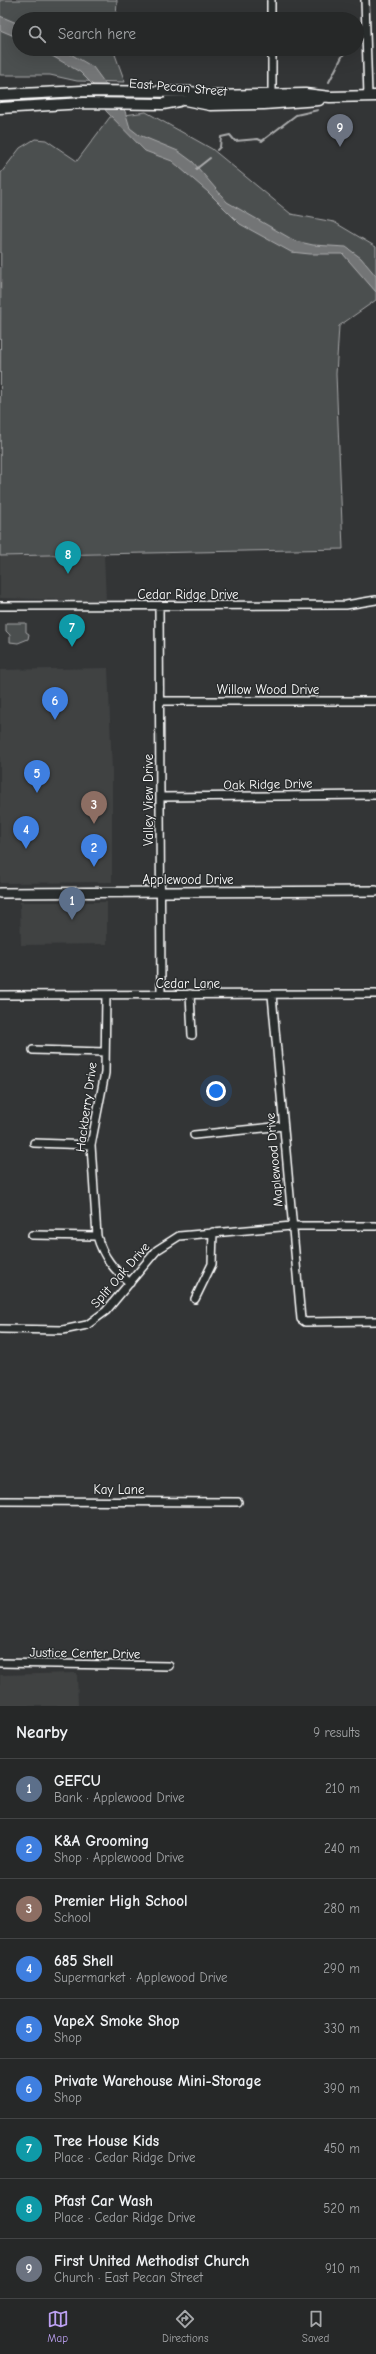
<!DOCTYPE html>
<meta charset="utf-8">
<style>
body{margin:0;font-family:"Comic Neue",sans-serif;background:#323434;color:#f1f3f6}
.you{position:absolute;left:216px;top:1091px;width:14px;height:14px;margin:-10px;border:3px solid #fff;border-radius:50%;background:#1a73e8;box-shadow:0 0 0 6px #1a73e833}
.badge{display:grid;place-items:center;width:26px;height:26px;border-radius:50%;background:#bca0f2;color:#fff;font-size:13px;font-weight:700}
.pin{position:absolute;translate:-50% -33px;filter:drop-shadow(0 1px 2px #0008)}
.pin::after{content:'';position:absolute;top:21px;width:14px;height:12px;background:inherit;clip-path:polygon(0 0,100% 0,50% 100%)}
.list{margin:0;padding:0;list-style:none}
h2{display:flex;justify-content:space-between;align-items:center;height:52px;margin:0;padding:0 16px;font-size:17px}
h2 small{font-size:13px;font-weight:400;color:#a4a6a8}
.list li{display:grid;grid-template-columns:26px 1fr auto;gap:12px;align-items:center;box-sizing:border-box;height:60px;padding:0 16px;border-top:1px solid #424445}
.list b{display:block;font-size:15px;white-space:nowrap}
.list p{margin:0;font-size:13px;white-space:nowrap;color:#a4a6a8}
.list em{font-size:13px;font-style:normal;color:#a4a6a8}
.icon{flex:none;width:22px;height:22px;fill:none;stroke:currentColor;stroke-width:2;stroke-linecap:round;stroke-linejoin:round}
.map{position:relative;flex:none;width:376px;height:1706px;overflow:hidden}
.search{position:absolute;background:#262828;box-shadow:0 4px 16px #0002;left:12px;right:12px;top:12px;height:44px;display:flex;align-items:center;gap:10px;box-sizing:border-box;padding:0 14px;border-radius:22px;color:#a4a6a8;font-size:15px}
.sheet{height:592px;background:#262828}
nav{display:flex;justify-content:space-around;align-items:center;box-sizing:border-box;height:56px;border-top:1px solid #424445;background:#262828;font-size:11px;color:#a4a6a8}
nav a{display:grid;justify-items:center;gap:2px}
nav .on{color:#bca0f2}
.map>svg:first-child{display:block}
.built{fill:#404243}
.green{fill:#4c4f50;stroke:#a6a7a8}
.water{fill:#737576;stroke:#abacad}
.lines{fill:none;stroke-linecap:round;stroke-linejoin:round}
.stream{stroke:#abacad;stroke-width:2}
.minor-casing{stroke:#fff;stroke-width:10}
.tertiary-casing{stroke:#fff;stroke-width:12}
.secondary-casing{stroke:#fff;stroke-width:13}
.minor{stroke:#2a2d2e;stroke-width:7}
.tertiary{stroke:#2a2d2e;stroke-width:9}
.secondary{stroke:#2a2d2e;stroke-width:10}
.labels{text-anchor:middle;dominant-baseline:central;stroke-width:3;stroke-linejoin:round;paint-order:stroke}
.street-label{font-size:13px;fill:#fff;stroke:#2a2d2e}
</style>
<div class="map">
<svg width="376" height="1706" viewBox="0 0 376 1706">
<rect width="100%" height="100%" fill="#333536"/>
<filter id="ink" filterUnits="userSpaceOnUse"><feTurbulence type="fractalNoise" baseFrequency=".025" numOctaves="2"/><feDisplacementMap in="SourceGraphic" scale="8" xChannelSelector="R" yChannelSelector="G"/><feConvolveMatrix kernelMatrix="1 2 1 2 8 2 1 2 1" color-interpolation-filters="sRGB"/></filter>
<g filter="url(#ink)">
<path class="built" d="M104,555L106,601L0,598V556Z
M108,668L112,771V882L0,883V670Z
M20,902H107V944L21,945Z
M77,1673L78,1706H0V1675Z"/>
<path class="green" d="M0,0H117L116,19H19V49H113L125,82L77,81L50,75H0Z
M146,112L212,149L291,214L334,222L376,247V300L339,326L336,374L343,549L0,556L1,173L20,148L35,139L46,140L77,161L110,117Z
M6,623H26V632L29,634L28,639L18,643L10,642V635L6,631Z"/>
<path class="water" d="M0,16L19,24V38L0,30Z
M40,49H62L93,67L125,111L130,128L139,135L178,151L193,162L227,202L295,241L313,245L346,247L361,258L376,276V292L343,254H310L291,252L240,224L208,192L172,161L145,151L106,111L93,85L80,72Z"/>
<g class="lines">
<path class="stream" d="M329,82L346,49
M217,150L220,147L221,137L230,135L235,141L258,139L262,141L296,115L318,110
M196,169L210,158"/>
<defs>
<path id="minor" d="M271,0V19
M365,0L368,96
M272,49V95
M0,606L346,605L376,600
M159,606L161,995
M160,701H376
M160,797L376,795
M190,994L192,1035
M0,995L376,994
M106,995L105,1073L91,1145L97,1236C103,1257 114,1270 130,1283
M272,995L301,1319L305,1322L376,1321
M33,1050L105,1052
M194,1135L283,1126
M34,1143L91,1145
M32,1235L97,1236
M195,1299L212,1264L213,1232
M0,1329L63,1330L87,1325L106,1311L157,1250L179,1236L292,1226H376
M0,1501L238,1502
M0,1663L169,1666"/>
<path id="tertiary" d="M0,893L376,891"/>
<path id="secondary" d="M0,95L82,91L191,92L211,96L305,94L330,97L376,96
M170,97L210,105L264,104L319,100
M0,108L84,103L163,104L179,101"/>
</defs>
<use href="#minor" class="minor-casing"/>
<use href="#tertiary" class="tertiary-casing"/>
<use href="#secondary" class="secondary-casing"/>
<use href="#minor" class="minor"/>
<use href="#tertiary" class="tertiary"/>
<use href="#secondary" class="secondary"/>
</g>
</g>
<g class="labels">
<g class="street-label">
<text transform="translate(178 87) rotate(5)">East Pecan Street</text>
<text x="188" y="594">Cedar Ridge Drive</text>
<text x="268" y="689">Willow Wood Drive</text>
<text transform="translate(268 784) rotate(-1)">Oak Ridge Drive</text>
<text transform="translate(148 800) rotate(-90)">Valley View Drive</text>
<text x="188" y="879">Applewood Drive</text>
<text x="188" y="983">Cedar Lane</text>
<text transform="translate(86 1107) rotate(-82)">Hackberry Drive</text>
<text transform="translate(274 1160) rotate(-95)">Maplewood Drive</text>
<text transform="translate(120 1275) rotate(-49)">Split Oak Drive</text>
<text x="119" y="1489">Kay Lane</text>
<text transform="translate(85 1653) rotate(1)">Justice Center Drive</text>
</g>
</g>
</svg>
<div class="you"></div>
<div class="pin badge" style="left:72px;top:920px;background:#5c6f8a">1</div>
<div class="pin badge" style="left:94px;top:867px;background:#3f7fe0">2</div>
<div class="pin badge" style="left:94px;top:824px;background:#8d6e63">3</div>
<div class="pin badge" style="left:26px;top:849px;background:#3f7fe0">4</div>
<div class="pin badge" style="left:37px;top:793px;background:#3f7fe0">5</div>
<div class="pin badge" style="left:55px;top:720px;background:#3f7fe0">6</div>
<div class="pin badge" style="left:72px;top:647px;background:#0f9aa8">7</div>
<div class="pin badge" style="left:68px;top:574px;background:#0f9aa8">8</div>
<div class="pin badge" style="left:340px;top:147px;background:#6b7280">9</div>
<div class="search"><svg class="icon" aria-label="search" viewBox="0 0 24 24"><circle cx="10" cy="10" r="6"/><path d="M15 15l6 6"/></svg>Search here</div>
</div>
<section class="sheet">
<h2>Nearby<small>9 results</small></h2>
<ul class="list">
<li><span class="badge" style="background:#5c6f8a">1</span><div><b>GEFCU</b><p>Bank · Applewood Drive</p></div><em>210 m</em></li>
<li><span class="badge" style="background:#3f7fe0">2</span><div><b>K&amp;A Grooming</b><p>Shop · Applewood Drive</p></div><em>240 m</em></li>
<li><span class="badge" style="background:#8d6e63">3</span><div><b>Premier High School</b><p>School</p></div><em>280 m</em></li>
<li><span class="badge" style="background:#3f7fe0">4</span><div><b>685 Shell</b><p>Supermarket · Applewood Drive</p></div><em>290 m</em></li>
<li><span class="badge" style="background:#3f7fe0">5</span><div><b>VapeX Smoke Shop</b><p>Shop</p></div><em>330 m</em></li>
<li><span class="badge" style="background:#3f7fe0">6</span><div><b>Private Warehouse Mini-Storage</b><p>Shop</p></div><em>390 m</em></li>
<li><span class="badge" style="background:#0f9aa8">7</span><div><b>Tree House Kids</b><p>Place · Cedar Ridge Drive</p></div><em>450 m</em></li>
<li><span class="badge" style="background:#0f9aa8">8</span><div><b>Pfast Car Wash</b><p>Place · Cedar Ridge Drive</p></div><em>520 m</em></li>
<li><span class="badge" style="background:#6b7280">9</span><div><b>First United Methodist Church</b><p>Church · East Pecan Street</p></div><em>910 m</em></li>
</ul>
</section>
<nav>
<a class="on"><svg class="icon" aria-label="map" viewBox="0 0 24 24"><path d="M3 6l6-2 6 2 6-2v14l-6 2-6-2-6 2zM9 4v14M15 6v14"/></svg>Map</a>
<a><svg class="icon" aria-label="directions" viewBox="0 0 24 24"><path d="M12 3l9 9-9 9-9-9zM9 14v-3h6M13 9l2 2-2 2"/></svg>Directions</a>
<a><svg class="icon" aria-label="saved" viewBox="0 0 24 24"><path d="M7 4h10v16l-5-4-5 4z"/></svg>Saved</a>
</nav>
